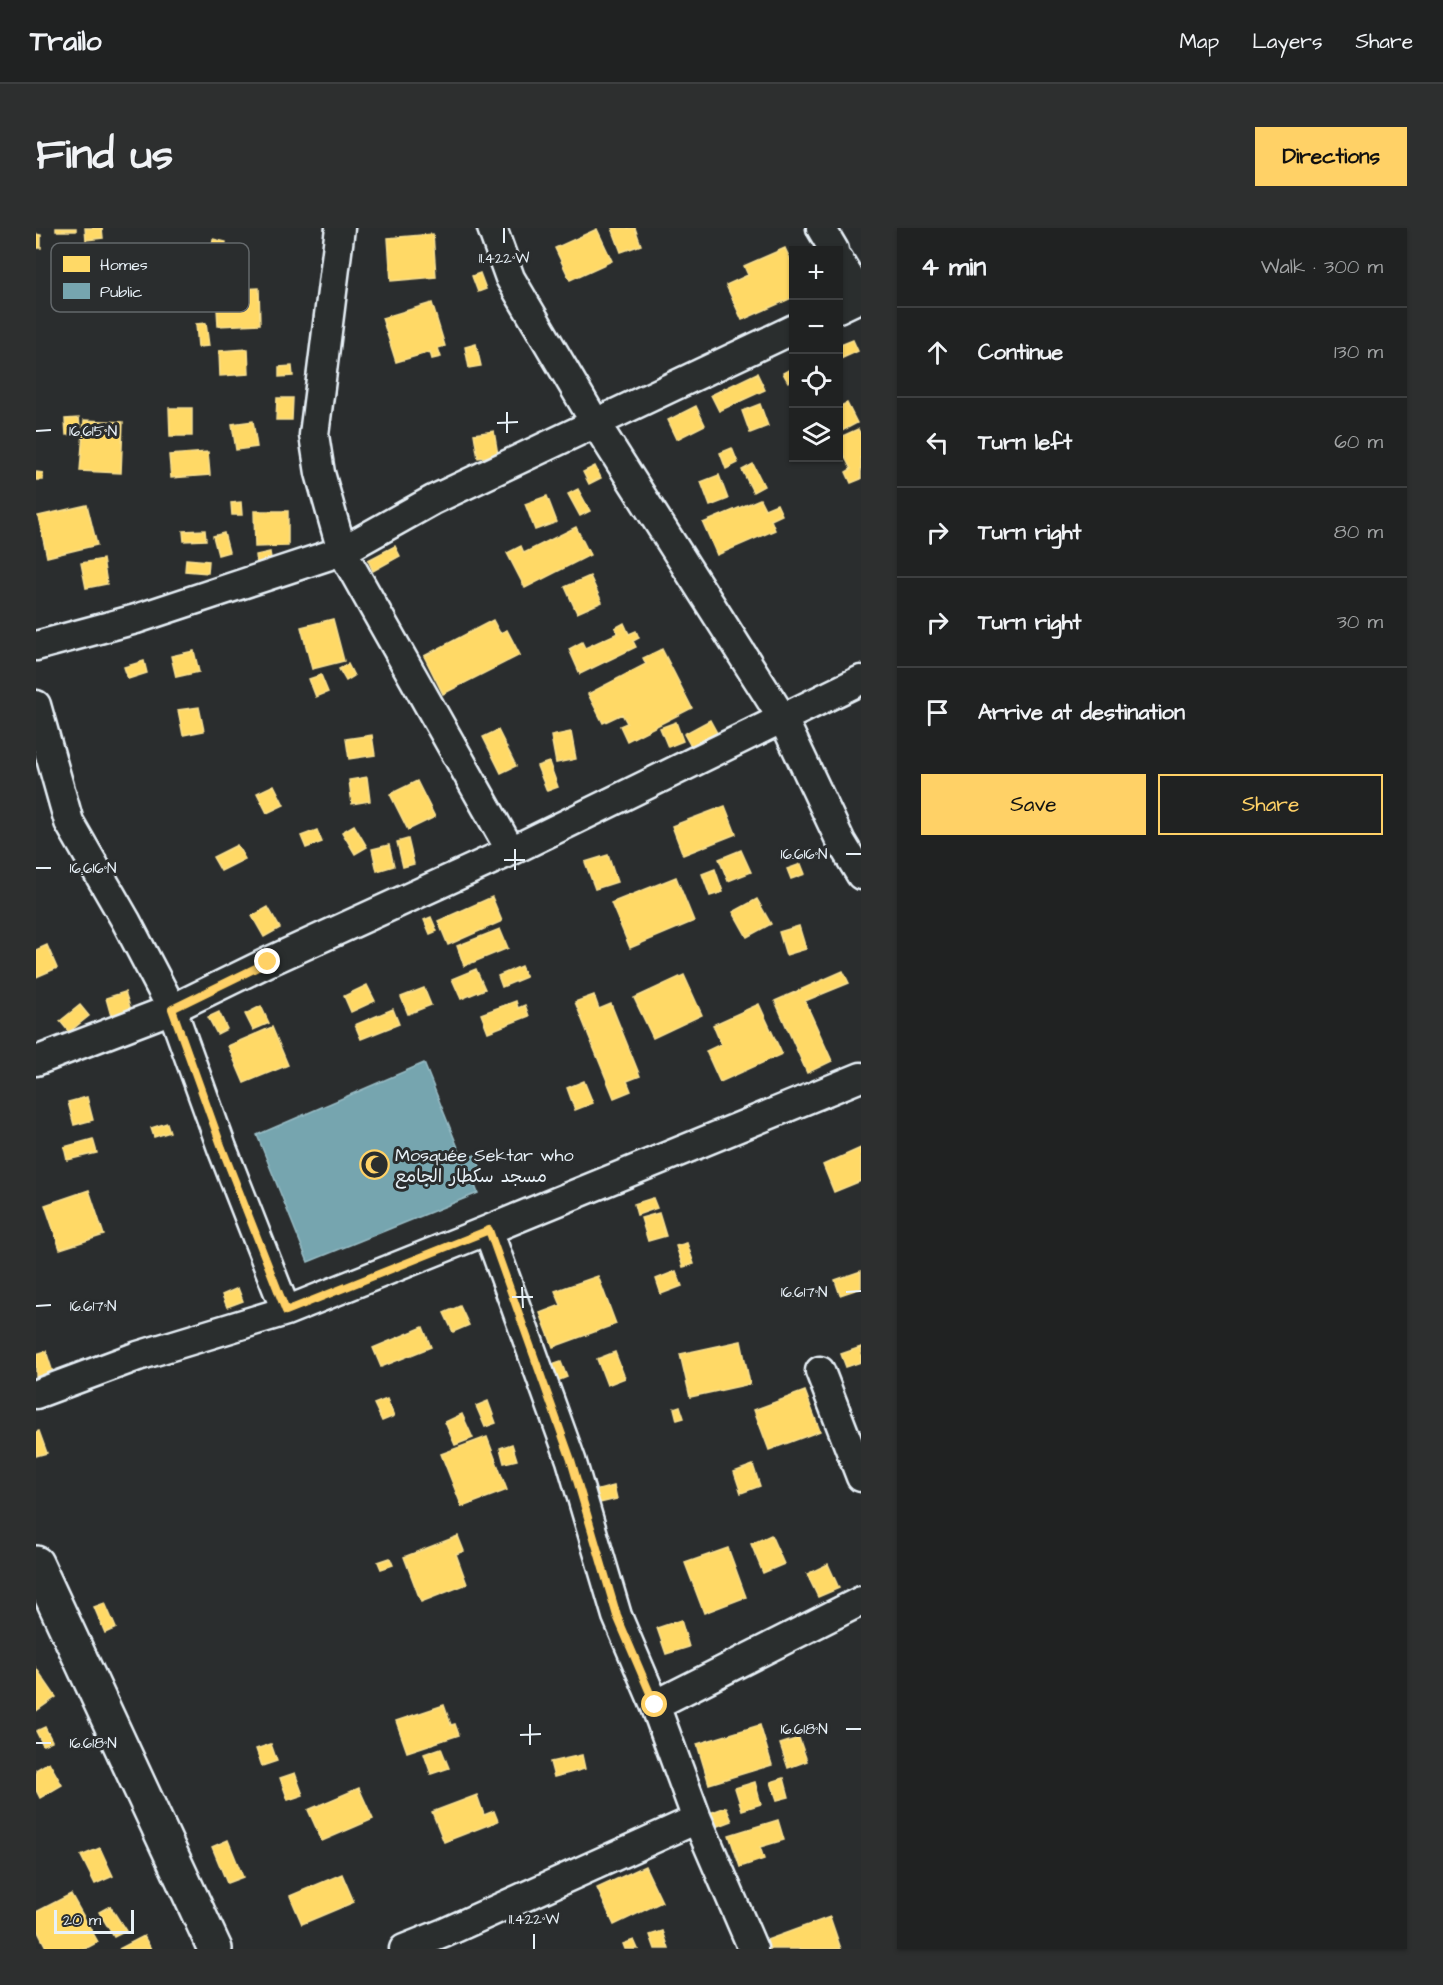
<!DOCTYPE html>
<meta charset="utf-8">
<style>
body{margin:0;font-family:"Architects Daughter","Playpen Sans Arabic",sans-serif;background:#2d2f2f;color:#f1f3f6}
.controls{position:absolute;right:18px;top:18px;display:grid;overflow:hidden;border-radius:0px;box-shadow:0 2px 4px #0004}
.controls button{width:54px;height:54px;display:grid;place-items:center;padding:0;border:0;border-bottom:2px solid #3d3f40;background:#202222;color:#f1f3f6;font:30px sans-serif}
.scale{position:absolute;left:18px;bottom:15px;width:80px;box-sizing:border-box;padding-left:6px;border:3px solid #e8f1f8;border-top:0;font-size:16px;line-height:21px;white-space:nowrap;color:#e8f1f8;-webkit-text-stroke:4px #2a2d2e;paint-order:stroke}
.stop{position:absolute;width:18px;height:18px;margin:-14px;border:4px solid #ffd166;border-radius:50%;background:#fff}
.stop.end{background:#ffd166;border-color:#fff;box-shadow:0 2px 6px #0008}
.list{margin:0;padding:0;list-style:none}
h2{display:flex;justify-content:space-between;align-items:center;height:78px;margin:0;padding:0 24px;font-size:26px}
h2 small{font-size:20px;font-weight:400;color:#a2a4a5}
.list li{display:grid;grid-template-columns:39px 1fr auto;gap:18px;align-items:center;box-sizing:border-box;height:90px;padding:0 24px;border-top:2px solid #3d3f40}
.list b{display:block;font-size:22px;white-space:nowrap}
.list em{font-size:20px;font-style:normal;color:#a2a4a5}
.actions{display:flex;gap:12px;padding:18px 24px}
.actions a{flex:1;padding:14px 0;border:2px solid #ffd166;border-radius:0px;text-align:center;font-size:21px;color:#ffd166}
.actions .main{background:#ffd166;color:#111}
.icon{flex:none;width:33px;height:33px;fill:none;stroke:currentColor;stroke-width:2;stroke-linecap:round;stroke-linejoin:round}
.map{position:relative;flex:none;width:825px;height:1721px;overflow:hidden;border-radius:0px}
header{display:flex;align-items:center;gap:36px;box-sizing:border-box;height:84px;padding:0 30px;background:#202222;border-bottom:2px solid #3d3f40}
header strong{font-size:28px}
nav{display:flex;gap:33px;margin-inline-start:auto;font-size:21px}
.intro{display:flex;align-items:center;justify-content:space-between;box-sizing:border-box;height:144px;padding:0 36px}
h1{margin:0;font-size:42px}
.button{padding:15px 27px;border-radius:0px;background:#ffd166;color:#111;font-size:21px;font-weight:700}
main{display:flex;gap:36px;padding:0 36px}
aside{flex:1;background:#202222;border-radius:0px;box-shadow:0 2px 4px #0004}
.map>svg:first-child{display:block}
.homes{fill:#ffd966;stroke:#f8e092;stroke-width:1.5}
.public{fill:#76a5af;stroke:#98bcc5;stroke-width:1.5}
.lines{fill:none;stroke-linecap:round;stroke-linejoin:round}
.minor-casing{stroke:#e8f1f8;stroke-width:33}
.highway-casing{stroke:#e8f1f8;stroke-width:38}
.minor{stroke:#2a2d2e;stroke-width:28}
.highway{stroke:#2a2d2e;stroke-width:33}
.route{stroke:#ffd166;stroke-width:8}
.ticks{fill:none;stroke:#e8f1f8;stroke-width:2}
.labels{text-anchor:middle;dominant-baseline:central;stroke-width:6;stroke-linejoin:round;paint-order:stroke}
.poi-label{font-size:18px;fill:#e8f1f8;stroke:#2a2d2e;text-anchor:start}
.key{fill:#2a2d2e;stroke:#63686b;stroke-width:1.5}
.key-label{font-size:16px;fill:#e8f1f8}
.ticks-label{font-size:15px;text-anchor:middle;fill:#e8f1f8;stroke:#2a2d2e;stroke-width:6;stroke-linejoin:round;paint-order:stroke}
</style>
<header>
<strong>Trailo</strong>
<nav><a>Map</a><a>Layers</a><a>Share</a></nav>
</header>
<div class="intro"><h1>Find us</h1><a class="button">Directions</a></div>
<main>
<div class="map">
<svg width="825" height="1721" viewBox="0 0 825 1721">
<rect width="100%" height="100%" fill="#2a2d2e"/>
<filter id="ink" filterUnits="userSpaceOnUse"><feTurbulence type="fractalNoise" baseFrequency=".0167" numOctaves="2"/><feDisplacementMap in="SourceGraphic" scale="12" xChannelSelector="R" yChannelSelector="G"/><feConvolveMatrix kernelMatrix="1 2 1 2 8 2 1 2 1" color-interpolation-filters="sRGB"/></filter>
<g filter="url(#ink)">
<path class="homes" d="M20,0H40V3H20Z
M49,0H66L67,10L50,12Z
M576,0H599L605,17L585,24Z
M561,1L576,33L534,52L519,20Z
M0,6L5,7V20H0Z
M397,6L400,49L355,53L352,10Z
M177,11L190,14L187,32L174,29Z
M749,20L758,39V69L706,92L690,57L712,47L708,38Z
M444,45L450,61L442,64L436,48Z
M223,60L224,96L182,98L180,62Z
M396,75L409,118L402,120L405,129L396,131L394,124L360,134L346,90Z
M170,95L173,118L162,119L160,96Z
M817,112L822,123L802,132V118Z
M440,116L445,138L433,140L429,119Z
M212,121L213,146L184,148L183,123Z
M256,138L257,148L243,149V139Z
M758,139V150L752,154L747,145Z
M721,145L729,162L683,183L675,167Z
M241,170H257L256,192H240Z
M811,175L821,195L804,204L802,200V179Z
M724,176L732,198L714,205L706,183Z
M660,178L669,197L641,211L632,192Z
M133,180H156V208H134Z
M43,190L45,206L30,207L29,191Z
M48,192L87,194L85,245L44,243Z
M217,193L221,219L200,222L196,196Z
M822,201L825,207V251L815,255L810,244L815,241L802,216V210Z
M458,203L462,227L442,230L438,206Z
M696,220L702,235L690,241L684,225Z
M172,224L174,247L135,250L133,227Z
M717,236L728,258L717,264L706,242Z
M559,238L565,250L553,256L547,244Z
M0,244L7,245V252H0Z
M683,247L692,271L674,278L665,254Z
M542,261L554,283L544,288L532,266Z
M511,268L521,294L499,302L489,276Z
M724,271L729,281L741,276L746,287L735,292L739,302L681,327L667,295Z
M205,274L206,287H196L195,275Z
M51,277L61,317L11,329L2,288Z
M218,283H252V318L219,319Z
M540,299L554,327L489,360L471,325L485,318L488,325Z
M169,302L170,312L148,313L147,303Z
M188,305L193,324L182,327L177,308Z
M359,318L364,328L337,343L332,332Z
M234,324L237,342L222,345L220,327Z
M67,331L71,356L50,360L45,335Z
M150,331L173,333L172,345L149,343Z
M554,348L566,374L541,385L529,359Z
M297,391L308,433L276,441L265,399Z
M457,392L464,405L471,402L484,427L407,466L388,428Z
M588,395L593,406L600,403L603,410L597,413L600,419L544,446L533,421L546,414L549,420L582,405L579,400Z
M626,421L656,480L591,513L584,498L591,495L586,486L567,495L552,466L610,436L607,430Z
M158,423L163,444L140,449L135,428Z
M108,433L111,445L92,451L88,439Z
M312,436L318,448L310,453L303,441Z
M285,447L292,464L280,469L273,451Z
M163,479L168,503L147,507L142,482Z
M674,492L686,514L660,527L648,506Z
M640,494L647,513L632,519L624,500Z
M462,502L480,538L465,545L447,509Z
M535,504L540,531L520,535L515,508Z
M336,507L339,527L313,531L310,511Z
M513,534L522,559L511,563L501,538Z
M331,549L334,573L316,576L313,552Z
M381,553L399,589L372,602L354,566Z
M238,557L248,577L231,585L221,565Z
M689,578L700,606L647,627L636,598Z
M318,597L331,619L319,626L306,604Z
M281,602L286,614L270,620L265,608Z
M372,611L378,636L367,639L361,614Z
M201,617L209,631L185,643L177,629Z
M353,617L358,638L341,643L336,621Z
M705,622L715,644L692,653L683,631Z
M572,627L581,654L559,661L549,634Z
M765,636L769,646L755,651L751,641Z
M679,641L687,664L674,668L666,646Z
M640,649L658,693L594,720L575,675Z
M456,669L466,693L412,717L402,693Z
M721,671L735,696L711,709L697,684Z
M232,679L244,700L228,709L216,688Z
M395,689L401,703L394,706L388,692Z
M763,698L770,721L750,727L743,704Z
M464,701L472,720L428,738L421,718Z
M11,717L21,740L0,749V722Z
M485,738L490,749L466,759L462,748Z
M440,741L449,761L425,771L416,751Z
M807,743L813,755L769,773L796,833L771,845L739,773Z
M648,747L666,787L617,810L598,770Z
M331,757L339,773L315,784L308,768Z
M388,760L395,777L372,786L365,769Z
M89,764L97,788L77,795L70,770Z
M558,767L563,781L575,776L604,848L591,853L595,863L578,870L539,774Z
M480,773L482,780L489,777L493,788L452,804L445,786Z
M723,776L746,826L684,854L670,823L685,816L677,797Z
M44,777L53,788L33,804L24,793Z
M225,778L233,795L217,802L209,786Z
M357,781L363,796L325,811L319,797Z
M183,784L191,801L181,806L172,789Z
M236,799L252,837L208,855L192,818Z
M548,853L557,875L539,882L531,860Z
M51,869L57,892L38,897L32,874Z
M131,895L134,904L118,909L115,900Z
M57,911L61,925L31,932L28,919Z
M825,920V953L798,964L787,937Z
M53,962L68,1007L24,1021L9,977Z
M617,970L621,980L601,987L598,976Z
M623,985L630,1008L612,1013L605,990Z
M651,1015L658,1036L647,1039L640,1018Z
M640,1043L646,1058L625,1066L620,1051Z
M825,1043V1060L804,1067L799,1052Z
M562,1048L580,1096L517,1119L504,1085L525,1077L519,1063Z
M202,1060L207,1073L191,1079L186,1067Z
M424,1078L433,1097L417,1104L408,1085Z
M387,1099L395,1119L345,1139L337,1120Z
M705,1113L714,1156L654,1169L644,1126Z
M825,1119V1134L810,1139L805,1126Z
M10,1123L23,1163L0,1171V1126Z
M579,1124L589,1150L571,1157L561,1131Z
M525,1134L531,1149L521,1153L516,1137Z
M769,1163L784,1203L733,1222L718,1182Z
M351,1171L358,1188L346,1193L338,1176Z
M452,1173L460,1195L449,1199L440,1178Z
M644,1178L648,1190L641,1192L638,1180Z
M426,1186L437,1210L419,1217L409,1194Z
M3,1203L11,1225L0,1228V1204Z
M451,1209L471,1262L426,1279L405,1226Z
M476,1216L481,1232L468,1235L464,1220Z
M717,1237L724,1258L705,1265L698,1244Z
M578,1258L581,1271L559,1276L555,1264Z
M735,1307L748,1336L727,1345L715,1316Z
M422,1308L428,1323L420,1326L431,1356L385,1374L368,1329Z
M692,1320L710,1369L668,1385L649,1335Z
M354,1330L357,1337L345,1341L342,1334Z
M792,1336L803,1360L782,1369L771,1346Z
M69,1375L80,1400L69,1405L58,1379Z
M645,1392L653,1419L630,1426L621,1400Z
M0,1440L20,1469L0,1483Z
M408,1477L415,1497L419,1496L423,1507L371,1524L360,1493Z
M724,1497L736,1537L673,1556L661,1516Z
M9,1499L16,1513L7,1517L0,1503Z
M763,1510L771,1533L752,1540L744,1516Z
M235,1516L241,1533L226,1538L220,1521Z
M405,1520L413,1540L395,1546L388,1526Z
M546,1527L549,1541L518,1549L514,1534Z
M13,1534L26,1557L4,1570L0,1562V1542Z
M259,1545L267,1567L252,1572L244,1550Z
M748,1550L753,1569L741,1572L735,1554Z
M719,1554L725,1576L706,1582L699,1560Z
M323,1560L337,1591L286,1613L272,1582Z
M441,1567L448,1587L458,1583L462,1593L408,1614L396,1584Z
M690,1579L696,1593L680,1599L674,1585Z
M742,1592L748,1612L724,1619L728,1631L704,1639L693,1607Z
M192,1612L207,1649L191,1655L176,1619Z
M64,1620L77,1648L59,1656L45,1628Z
M609,1638L626,1674L578,1697L561,1660Z
M306,1646L318,1674L266,1696L254,1668Z
M35,1666L62,1714L49,1721H11L0,1700V1684Z
M74,1678L90,1703L78,1709L63,1684Z
M794,1689L805,1721H734L731,1712Z
M627,1703L633,1721H619L614,1707Z
M108,1708L115,1721H83Z
M598,1712L602,1721H589L587,1716Z"/>
<path class="public" d="M388,835L427,932L439,927L446,943L435,948L442,965L272,1034L221,907Z"/>
<g class="lines">
<defs>
<path id="minor" d="M304,0L278,207L284,245L306,323L475,623
M456,0L474,50L560,196L747,491L805,614L825,647
M785,0L798,22
M802,31L825,69
M802,80L825,69
M0,418L100,391L306,323L397,272L758,101
M0,477L33,594L90,693L136,781L186,920L250,1083
M0,833L136,781L232,734L475,623L825,452
M452,1002L535,1232L581,1388L619,1477L661,1591L717,1721
M784,1143L825,1249
M0,1166L102,1128L250,1083L452,1002L825,849
M619,1477L825,1373
M368,1721L408,1705L661,1591"/>
<path id="highway" d="M0,1335L179,1721"/>
</defs>
<use href="#minor" class="minor-casing"/>
<use href="#highway" class="highway-casing"/>
<use href="#minor" class="minor"/>
<use href="#highway" class="highway"/>
</g>
</g>
<g class="lines" filter="url(#ink)">
<path class="route" d="M232,734L136,781L186,920L250,1083L453,1002L535,1232L581,1388L619,1477"/>
</g>
<path class="ticks" d="M468,0V15M471,184V205M461,195L482,194M0,203L15,202M479,621V642M810,626H825M468,632H489M0,640H15M486,1059L487,1080M810,1064L825,1063M476,1069H497M0,1078L15,1077M494,1496V1517M810,1501H825M484,1507L505,1506M0,1515H15M498,1706V1721"/>
<defs>
<symbol id="mosque-ring" viewBox="-11 -11 22 22"><circle r="9.5" fill="#2a2d2e" stroke="#ffd166" stroke-width="1.5"/><path d="M3.5-4.9A6 6 0 1 0 3.5 4.9A5 5 0 1 1 3.5-4.9Z" fill="#ffd166"/></symbol>
</defs>
<g fill-rule="evenodd">
<use href="#mosque-ring" x="322" y="920" width="33" height="33"/>
</g>
<g class="labels">
<g class="poi-label">
<text x="359" y="927">Mosquée Sektar who<tspan x="359" dy="21">مسجد سكطار الجامع</tspan></text>
</g>
</g>
<rect x="15" y="15" width="198" height="69" rx="9" class="key"/>
<rect x="27" y="28" width="27" height="16" fill="#ffd966"/>
<rect x="27" y="55" width="27" height="16" fill="#76a5af"/>
<g class="key-label">
<text x="64" y="42">Homes</text>
<text x="64" y="69">Public</text>
</g>
<g class="ticks-label">
<text x="468" y="35">11.422°W</text>
<text x="57" y="208">16.615°N</text>
<text x="768" y="631">16.616°N</text>
<text x="57" y="645">16.616°N</text>
<text x="768" y="1069">16.617°N</text>
<text x="57" y="1083">16.617°N</text>
<text x="768" y="1506">16.618°N</text>
<text x="57" y="1520">16.618°N</text>
<text x="498" y="1696">11.422°W</text>
</g>
</svg>
<div class="controls">
<button>+</button>
<button>−</button>
<button><svg class="icon" aria-label="locate" viewBox="0 0 24 24"><circle cx="12" cy="12" r="6"/><path d="M12 2v4M12 18v4M2 12h4M18 12h4"/></svg></button>
<button><svg class="icon" aria-label="layers" viewBox="0 0 24 24"><path d="M12 4l9 5-9 5-9-5zM3 14l9 5 9-5"/></svg></button>
</div>
<div class="scale">20 m</div>
<div class="stop" style="left:619px;top:1477px"></div>
<div class="stop end" style="left:232px;top:734px"></div>
</div>
<aside>
<h2>4 min<small>Walk · 300 m</small></h2>
<ul class="list">
<li><svg class="icon" aria-label="ahead" viewBox="0 0 24 24"><path d="M12 20V5M6 11l6-6 6 6"/></svg><div><b>Continue</b></div><em>130 m</em></li>
<li><svg class="icon" aria-label="left" viewBox="0 0 24 24"><path d="M17 20v-9H6M10 6l-5 5 5 5"/></svg><div><b>Turn left</b></div><em>60 m</em></li>
<li><svg class="icon" aria-label="right" viewBox="0 0 24 24"><path d="M7 20v-9h11M14 6l5 5-5 5"/></svg><div><b>Turn right</b></div><em>80 m</em></li>
<li><svg class="icon" aria-label="right" viewBox="0 0 24 24"><path d="M7 20v-9h11M14 6l5 5-5 5"/></svg><div><b>Turn right</b></div><em>30 m</em></li>
<li><svg class="icon" aria-label="arrive" viewBox="0 0 24 24"><path d="M6 21V4h12l-3 4 3 4H6"/></svg><div><b>Arrive at destination</b></div></li>
</ul>
<div class="actions"><a class="main">Save</a><a>Share</a></div>
</aside>
</main>
